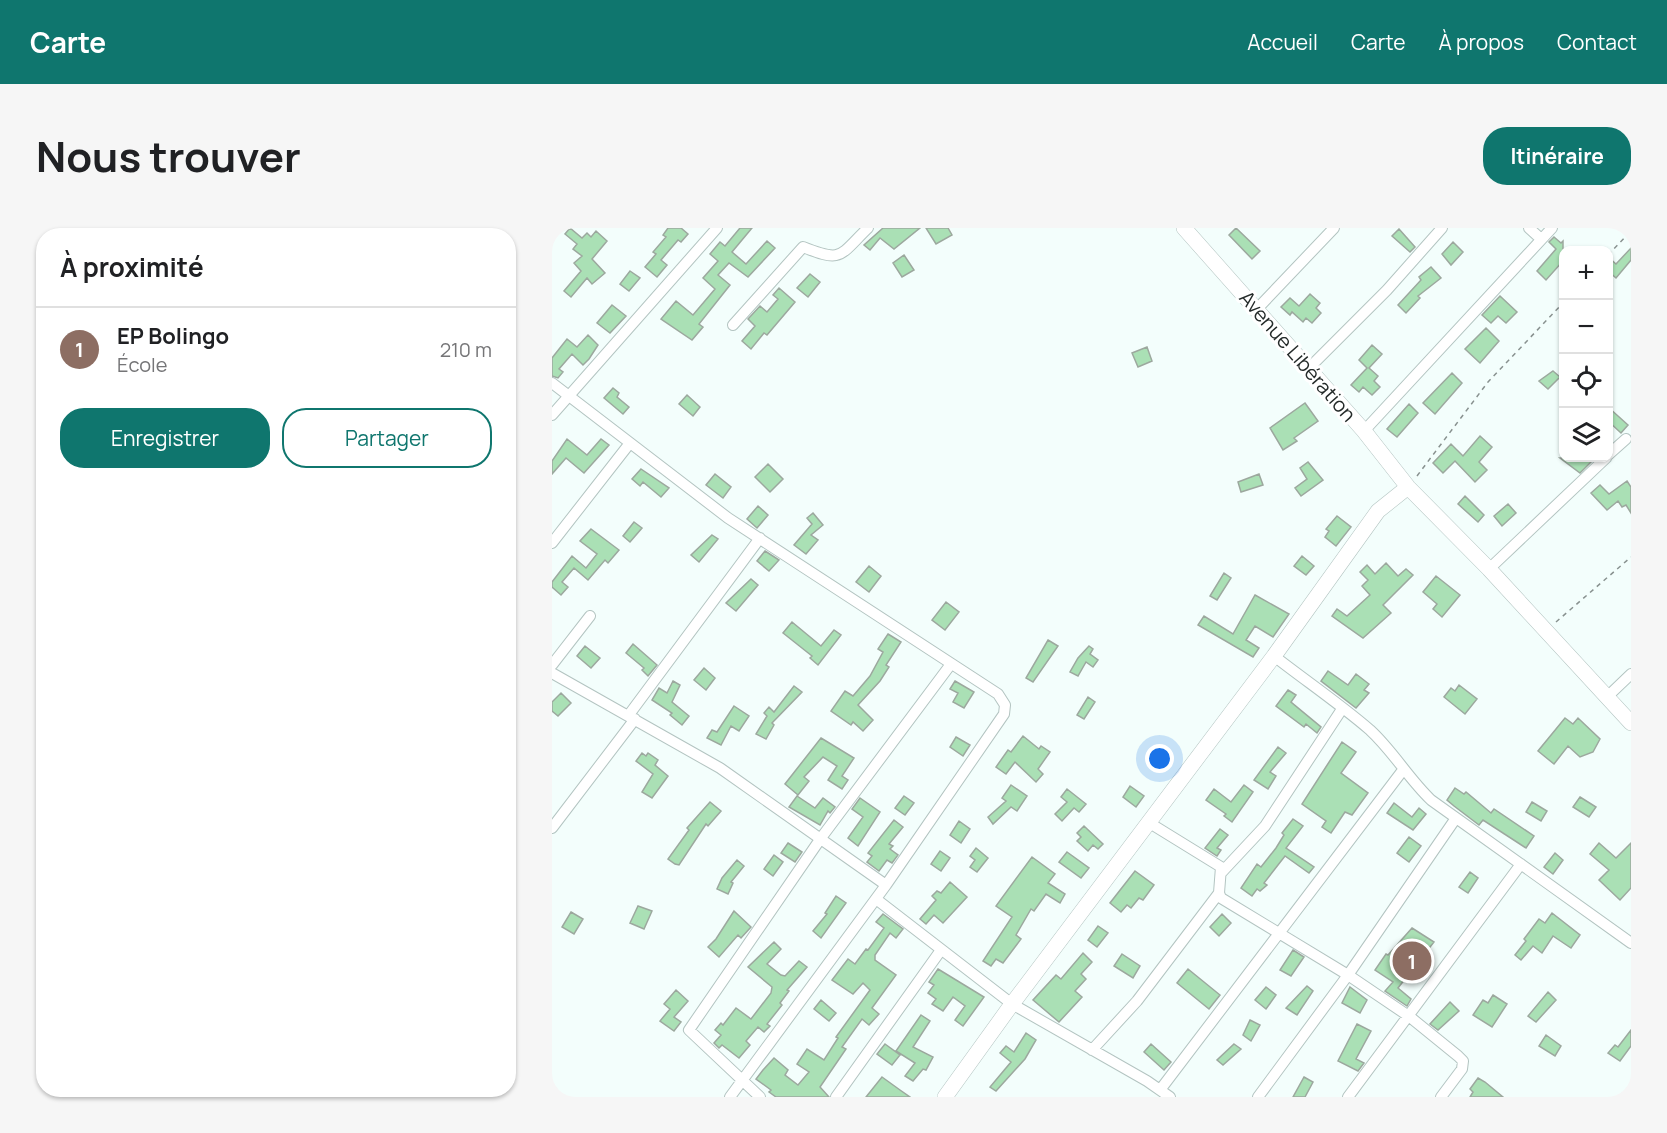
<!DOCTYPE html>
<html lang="fr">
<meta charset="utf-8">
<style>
body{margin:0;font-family:Manrope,sans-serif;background:#f6f6f6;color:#202124}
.controls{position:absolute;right:18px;top:18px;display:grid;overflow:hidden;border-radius:12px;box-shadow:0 2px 4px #0004}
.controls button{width:54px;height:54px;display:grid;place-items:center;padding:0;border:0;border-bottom:2px solid #e0e0e0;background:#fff;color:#202124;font:30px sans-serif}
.you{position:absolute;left:608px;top:531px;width:21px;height:21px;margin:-15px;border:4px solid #fff;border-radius:50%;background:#1a73e8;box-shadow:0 0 0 9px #1a73e833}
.badge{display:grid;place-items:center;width:39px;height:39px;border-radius:50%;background:#0f766e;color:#fff;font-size:20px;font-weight:700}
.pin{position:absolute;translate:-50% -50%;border:3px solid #fff;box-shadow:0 2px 6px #0006}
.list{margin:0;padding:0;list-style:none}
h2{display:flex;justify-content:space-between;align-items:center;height:78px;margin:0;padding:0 24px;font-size:26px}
h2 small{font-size:20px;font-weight:400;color:#757577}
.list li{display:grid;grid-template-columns:39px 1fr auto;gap:18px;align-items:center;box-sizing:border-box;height:84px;padding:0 24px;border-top:2px solid #e0e0e0}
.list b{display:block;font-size:22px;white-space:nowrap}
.list p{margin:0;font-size:20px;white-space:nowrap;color:#757577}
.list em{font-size:20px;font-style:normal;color:#757577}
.actions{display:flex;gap:12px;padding:18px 24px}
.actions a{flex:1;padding:14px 0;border:2px solid #0f766e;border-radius:24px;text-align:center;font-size:21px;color:#0f766e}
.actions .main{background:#0f766e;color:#fff}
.icon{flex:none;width:33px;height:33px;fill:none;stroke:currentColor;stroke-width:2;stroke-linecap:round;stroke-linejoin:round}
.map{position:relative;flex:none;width:1079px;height:869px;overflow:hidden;border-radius:24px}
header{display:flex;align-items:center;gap:36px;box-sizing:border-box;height:84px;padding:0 30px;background:#0f766e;color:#fff}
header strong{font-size:28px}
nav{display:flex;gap:33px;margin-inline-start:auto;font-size:21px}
.intro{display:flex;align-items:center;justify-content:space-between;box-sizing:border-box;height:144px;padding:0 36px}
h1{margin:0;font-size:42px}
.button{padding:15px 27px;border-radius:24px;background:#0f766e;color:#fff;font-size:21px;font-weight:700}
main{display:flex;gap:36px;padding:0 36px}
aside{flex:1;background:#fff;border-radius:24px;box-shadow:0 2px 4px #0004}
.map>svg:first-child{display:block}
.building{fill:#aae0b5;stroke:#9ca89e;stroke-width:1.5}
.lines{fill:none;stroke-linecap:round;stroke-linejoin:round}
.street-casing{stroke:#b3c4c1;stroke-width:12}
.secondary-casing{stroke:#b3c4c1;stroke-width:16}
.path{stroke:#88918f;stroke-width:1.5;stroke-dasharray:4.5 4.5;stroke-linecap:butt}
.street{stroke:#fff;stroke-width:10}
.secondary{stroke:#fff;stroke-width:15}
.labels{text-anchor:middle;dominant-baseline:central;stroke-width:6;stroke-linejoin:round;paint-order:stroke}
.street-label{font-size:20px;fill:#252b2a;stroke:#fff}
</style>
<header>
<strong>Carte</strong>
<nav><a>Accueil</a><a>Carte</a><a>À propos</a><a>Contact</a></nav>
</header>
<div class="intro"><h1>Nous trouver</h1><a class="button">Itinéraire</a></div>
<main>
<aside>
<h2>À proximité<small></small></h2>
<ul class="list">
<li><span class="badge" style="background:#8d6e63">1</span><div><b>EP Bolingo</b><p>École</p></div><em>210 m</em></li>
</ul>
<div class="actions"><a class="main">Enregistrer</a><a>Partager</a></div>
</aside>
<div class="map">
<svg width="1079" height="869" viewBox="0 0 1079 869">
<rect width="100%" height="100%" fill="#f3fefc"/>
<path class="building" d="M18,0L30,10L35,5L39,9L44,3L55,13L40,31L53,45L40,56L35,50L19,69L12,63L29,43L22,35L30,28L21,21L25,16L13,6Z
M116,0H129L136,6L129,14L126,12L109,32L115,37L105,49L93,39L104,26L101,24L114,9L111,7Z
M188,0H200L180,24L194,36L215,13L223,20L196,49L177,35L166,47L178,57L147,96L151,99L140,112L109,91L124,73L141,87L163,61L151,50L166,33L158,26L168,14L173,18Z
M331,0H368L342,21L328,10L318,22L312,17Z
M374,0H396L400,7L384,16Z
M684,0L708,23L700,31L677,7Z
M847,1L863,19L858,24L840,8Z
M1002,9L1009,15L1011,13V33L994,52L985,43L1004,21L997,14Z
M901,14L911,24L899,37L890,26Z
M1079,20V32L1064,50L1056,43V29L1064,36Z
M352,27L362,42L350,49L341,35Z
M879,39L889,50L866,68L868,70L854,85L846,77L869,52L867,49Z
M78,43L88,50L77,63L68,56Z
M258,46L268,54L256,69L245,60Z
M227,60L243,74L215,107L212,105L199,121L190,113L203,98L196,91L208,78L215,84L226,71L221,67Z
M758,66L768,75L764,80L769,85L760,95L754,90L751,94L740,84L738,87L729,79L738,70L747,78Z
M948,68L965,84L954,95L946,88L939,95L930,87Z
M60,77L74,88L58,105L45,95Z
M934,100L947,113L928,135L913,121Z
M36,107L46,117L37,131L31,137L20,126L7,141L11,144L6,150L0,148V130L15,111L25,119Z
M820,117L830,126L817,140L826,148L822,153L828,159L820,167L811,159L807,164L799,157L815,140L807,132Z
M595,119L600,133L586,139L580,125Z
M1001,143L1008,149L996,161L987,153Z
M900,145L910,155L883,186L871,175Z
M61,160L67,165L65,169L77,179L71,186L52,170Z
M135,167L148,179L141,188L127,176Z
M753,175L766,193L742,210L745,213L731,222L718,200Z
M857,176L866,185L845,209L835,201Z
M1056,179L1076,197L1069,205L1056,193Z
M928,208L940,219L927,234L935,242L923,254L903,233L891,245L881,235L899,216L911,228Z
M15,211L35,227L49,211L57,217L32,245L14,230L0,246V233Z
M1008,230H1043L1028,245Z
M756,234L771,252L749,268L743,260L755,251L748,240Z
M216,236L231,251L218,264L203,249Z
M89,241L117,260L109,269L91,254L88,258L80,251Z
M163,246L179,259L171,270L154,257Z
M707,246L711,257L689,264L686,254Z
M1075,253L1079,259V285L1074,277L1070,279L1066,273L1055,282L1039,265L1048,257L1057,266Z
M913,268L932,287L926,294L906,276Z
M956,276L964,285L950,298L942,288Z
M206,278L216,287L205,300L195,291Z
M261,285L271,297L259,307L266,312L254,326L242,317L260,296L255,290Z
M785,288L799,299L784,318L773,309L777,303L774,301Z
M82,294L90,300L78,314L71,308Z
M39,301L67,322L56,335L53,332L36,352L22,340L10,354L16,359L9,367L0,359V354L20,328L34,340L45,326L28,313Z
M160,307L166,311L147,334L139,327Z
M213,323L227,332L217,343L205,333Z
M750,328L762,338L754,347L742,338Z
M834,335L846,348L854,341L861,347L831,377L839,385L811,410L780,388L785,381L795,388L818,367L810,358L816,352L808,344L815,337L823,346Z
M317,338L329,348L317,364L304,354Z
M672,345L679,350L665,372L658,368Z
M884,348L908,367L890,389L881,381L885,376L871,364Z
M199,351L206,357L184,383L174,375Z
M703,367L737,386L721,409L703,398L694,412L707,420L701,429L646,397L652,388L681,406Z
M394,374L407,384L393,402L380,392Z
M240,394L269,418L282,402L289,407L266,437L258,430L260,428L231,405Z
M336,406L349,414L334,437L337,439L328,453L306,477L321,492L311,503L301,494L299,497L279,483L293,463L301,468L318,448L331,424L326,421Z
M496,412L506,418L481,454L474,450Z
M81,416L105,437L96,448L90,442L92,440L74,425Z
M33,418L48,430L39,440L25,428Z
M537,418L541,421L538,426L546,432L541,439L534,434L526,448L518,444L526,430Z
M152,440L163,450L154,462L142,452Z
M776,443L796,457L804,446L817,456L812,462L817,465L804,480L769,453Z
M121,453L128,457L120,474L137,488L130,497L118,487L120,485L100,472L107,460L115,465Z
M403,453L422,464L412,480L401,474L406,465L398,461Z
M907,457L925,471L913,486L892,469L899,460L903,463Z
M242,458L250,464L220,495L222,497L214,511L204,506L215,488L212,485L217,479L222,484Z
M736,462L744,467L739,474L769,499L765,505L754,496L752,499L724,478Z
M9,465L19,475L6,488L0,483V474Z
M536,469L543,474L532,491L525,487Z
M182,478L197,488L187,503L179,498L169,517L155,510L160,502L165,504Z
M1013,490L1021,496L1026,490L1048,511L1041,524L1028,529L1016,518L1002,536L986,523Z
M471,508L487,521L489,518L498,524L486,541L491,546L484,554L463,534L454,546L444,539L456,522L459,524Z
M404,509L418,517L411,528L398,519Z
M269,510L302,530L290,548L296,552L290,561L276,552L285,538L271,529L252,549L257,553L246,567L233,556Z
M790,514L804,524L789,545L816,565L800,587L793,584L779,605L770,599L774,593L750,576Z
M726,519L734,525L718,544L724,548L716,561L702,552Z
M90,525L94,528L96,525L106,532L103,537L116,548L100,570L90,564L101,546L84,533Z
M459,557L475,568L465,583L459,579L441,596L436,589L454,573L450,570Z
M692,557L701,564L680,594L672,588L674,586L654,572L662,561L679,574Z
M578,558L592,568L584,579L571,569Z
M903,560L912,566L914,564L939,585L942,581L982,608L974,620L931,592L927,597L902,578L895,572Z
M515,561L534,576L527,584L522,580L510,593L503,586L515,574L509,569Z
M245,568L263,580L271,570L283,579L278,585L276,583L268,597L237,579Z
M352,568L362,575L353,587L343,580Z
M1028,569L1044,579L1037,589L1021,579Z
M308,570L328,584L306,618L296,610L311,589L300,581Z
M158,574L169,583L156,598L154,596L127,637L123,636L116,631L137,602L135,600Z
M980,574L995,583L989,593L974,584Z
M842,575L860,589L867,580L874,586L861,602L835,585Z
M741,591L751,598L734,620L762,639L757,645L733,628L712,655L715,657L708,663L705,661L700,668L689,660L705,636L709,639L724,620L732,607L730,605Z
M342,592L351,599L337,616L341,618L338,621L346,627L340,635L335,632L327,643L315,634L320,628L316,625Z
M407,593L418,601L409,615L398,607Z
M532,598L551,616L546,621L541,617L536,623L525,613L529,609L525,605Z
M668,601L676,607L665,620L669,622L665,628L653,620Z
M857,609L869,618L857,634L845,625Z
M236,615L250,624L243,634L229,625Z
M1047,615L1064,630L1079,615V660L1068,672L1047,652L1057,642L1038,626Z
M424,620L436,630L425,644L418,639L423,632L418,628Z
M388,623L398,630L389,643L379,636Z
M515,624L537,640L529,650L507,634Z
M1003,625L1011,632L1001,646L992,639Z
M222,627L231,634L221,648L212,641Z
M480,629L503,646L496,655L513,666L508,675L494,666L482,683L479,681L464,707L469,711L451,735L444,731L439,738L431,733L460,689L444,678Z
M185,632L192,638L179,654L181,655L176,666L165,661L170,650Z
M583,643L602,657L591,672L587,670L579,680L575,677L569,684L558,675Z
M918,644L926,650L916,665L907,659Z
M398,654L415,669L391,695L382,687L374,696L368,691L384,672L380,668L385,663L389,665Z
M284,668L294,675L269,710L261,703L275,686L273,685Z
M86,678L100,683L92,701L78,695Z
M182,683L199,699L189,710L186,707L167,729L156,719L164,711Z
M19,684L31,691L22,706L10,699Z
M1000,685L1028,707L1019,720L1001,708L990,725L981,718L969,732L963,727L974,713L972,711L987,691L993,695Z
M331,686L351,701L344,710L338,705L323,727V732L344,747L320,780L327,786L317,797L310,791L290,819L294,821L268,859L277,869H224L217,864L219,862L204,851L211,842L222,830L236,842L233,847L246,857L257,844L245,836L255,821L272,832L286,810L284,809L318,762L311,755L301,766L280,752L296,731L303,736L314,721L316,722L332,700L324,694Z
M670,686L679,695L667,708L658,699Z
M546,698L556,705L545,719L536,712Z
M860,700L882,714L846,760L859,771L855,778L833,763L841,754L823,742L834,726L836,727Z
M222,714L229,721L215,736L229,747L233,748L247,733L255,739L235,762L237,763L228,775L230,777L215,796L218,798L212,804L206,799L194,813L198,817L187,830L170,817L167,820L162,815L169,807L163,802L169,795L171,797L184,780L199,791L219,765L220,759L196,739Z
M741,722L752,729L739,748L728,742Z
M531,725L540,734L529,746L534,751L523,763L530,769L507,794L481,772L504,747L509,751Z
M570,726L588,738L581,750L562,738Z
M386,741L432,769L411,798L403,792L413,778L401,769L391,783L380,776L384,771L376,765L382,757L377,754Z
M636,741L668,767L657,781L625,755Z
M755,758L761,763L745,787L734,780Z
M714,759L724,767L714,781L703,772Z
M798,759L815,772L808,785L790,775Z
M124,762L136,773L122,789L129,794L122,803L108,793L118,781L112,776Z
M996,764L1004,772L984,794L976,788Z
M941,767L955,776L940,799L921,787L931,772L936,775Z
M269,772L284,785L277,793L262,781Z
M898,774L907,783L886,802L878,796Z
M369,787L378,793L361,819L381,829L374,842L371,841L361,853L353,848L363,835L344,823Z
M698,792L708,797L699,813L691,807Z
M805,796L819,803L804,831L812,835L806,843L786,833Z
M1079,802V818L1068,833L1056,825L1063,817L1066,819Z
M474,805L484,812L473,831L444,863L438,859L459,834L448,825L454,818L462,824Z
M994,807L1009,818L1003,828L987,818Z
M333,816L348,827L340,837L325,826Z
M599,816L619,834L612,842L592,824Z
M682,816L689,821L671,837L665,832Z
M330,849L348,862L358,869H314Z
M752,849L761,854L753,869H741Z
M926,850L933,854L951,869H918L921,864L918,861Z"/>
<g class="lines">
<defs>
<path id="street" d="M977,0L989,11
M0,4L3,0
M705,81L782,0
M181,97L251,19C291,35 287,28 316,0
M756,141L835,62L890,0
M0,155L176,290L446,466L453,477L452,486L334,657L178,869
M0,187L165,0
M812,203L1000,0
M1056,227L1074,211
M0,315L78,215
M937,341L1054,230
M722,428C754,453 788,476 818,502C841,523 856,550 879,572L1079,715
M0,437L38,388
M0,445L168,540L334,657
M1055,469L1079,446
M76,488L208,310
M596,594L669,639L667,665L669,670L796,747L858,789L906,828L911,833L910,841L889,869
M0,600L83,491
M670,644L713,598L790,481
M324,671L460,776L595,853L618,869
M540,822L585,773L667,665
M608,862L851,542
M208,869L137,802L269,610L399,436
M284,869L389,722
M706,869L796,747L904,590
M796,869L969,636"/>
<path id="secondary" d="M632,0L812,203L856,259L937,341L1079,495
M393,869L460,776L722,428L826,283L856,259"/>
</defs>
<use href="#street" class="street-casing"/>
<use href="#secondary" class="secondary-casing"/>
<path class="path" d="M1056,27L1079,3
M865,248L936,154L1011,75
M1004,394L1079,329"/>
<use href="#street" class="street"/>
<use href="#secondary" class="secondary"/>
</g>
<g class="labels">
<g class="street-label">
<text transform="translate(746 128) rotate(49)">Avenue Libération</text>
</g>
</g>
</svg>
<div class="controls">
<button>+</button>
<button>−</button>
<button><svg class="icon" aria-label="locate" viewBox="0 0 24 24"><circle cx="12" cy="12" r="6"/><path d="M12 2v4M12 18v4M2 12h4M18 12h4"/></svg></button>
<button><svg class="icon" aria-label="layers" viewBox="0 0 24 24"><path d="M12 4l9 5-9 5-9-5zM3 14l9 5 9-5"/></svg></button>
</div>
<div class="you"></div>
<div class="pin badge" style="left:860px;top:733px;background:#8d6e63">1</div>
</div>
</main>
